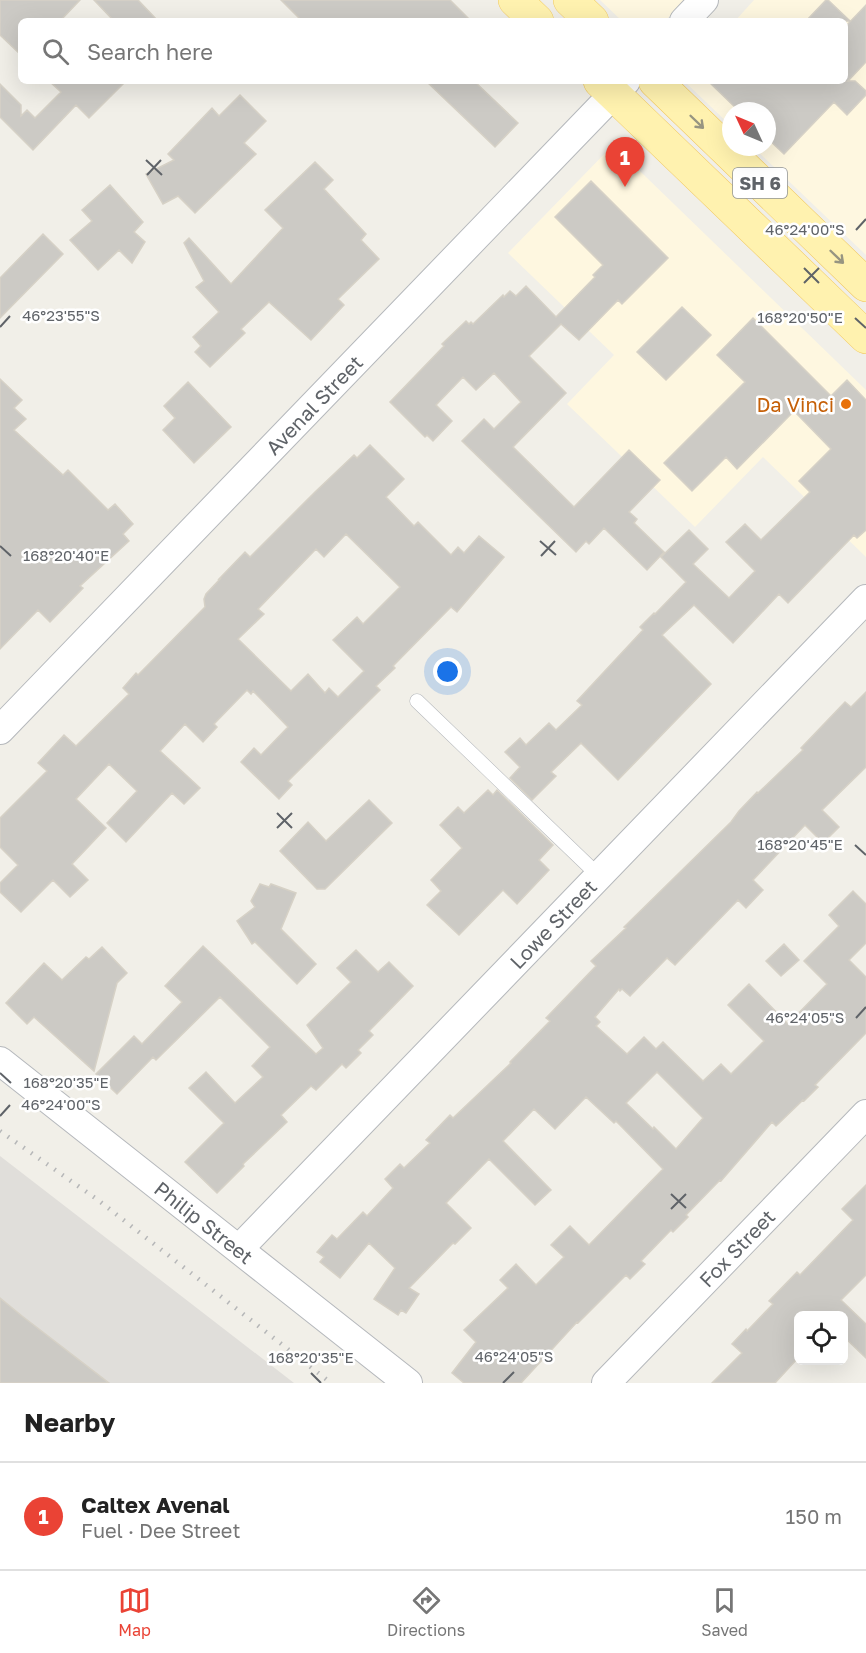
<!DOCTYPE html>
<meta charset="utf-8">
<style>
body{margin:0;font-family:"Golos Text",sans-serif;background:#f2f2f2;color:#222}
.controls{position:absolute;right:18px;bottom:18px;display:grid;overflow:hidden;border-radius:9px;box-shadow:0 6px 24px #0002}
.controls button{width:54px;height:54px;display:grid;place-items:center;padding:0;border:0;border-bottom:2px solid #e0e0e0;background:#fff;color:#222;font:30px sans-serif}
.compass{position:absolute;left:722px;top:102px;width:54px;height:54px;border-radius:50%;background:#fff;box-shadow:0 6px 24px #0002;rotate:314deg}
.you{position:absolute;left:448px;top:672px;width:21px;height:21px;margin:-15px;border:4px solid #fff;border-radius:50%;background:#1a73e8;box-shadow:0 0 0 9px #1a73e833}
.badge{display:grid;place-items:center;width:39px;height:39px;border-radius:50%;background:#ea4335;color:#fff;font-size:20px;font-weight:700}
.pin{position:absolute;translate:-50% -50px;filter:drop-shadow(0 2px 3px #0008)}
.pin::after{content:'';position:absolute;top:32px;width:21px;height:18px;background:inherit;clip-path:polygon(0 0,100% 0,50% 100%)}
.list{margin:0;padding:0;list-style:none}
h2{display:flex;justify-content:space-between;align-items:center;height:78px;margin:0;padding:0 24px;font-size:26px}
h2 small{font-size:20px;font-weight:400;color:#767676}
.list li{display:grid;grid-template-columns:39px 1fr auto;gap:18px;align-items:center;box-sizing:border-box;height:108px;padding:0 24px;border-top:2px solid #e0e0e0}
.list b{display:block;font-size:22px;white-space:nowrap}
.list p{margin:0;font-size:20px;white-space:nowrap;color:#767676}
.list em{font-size:20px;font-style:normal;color:#767676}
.icon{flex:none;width:33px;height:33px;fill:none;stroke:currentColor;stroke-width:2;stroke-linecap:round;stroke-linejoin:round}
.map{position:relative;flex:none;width:866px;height:1383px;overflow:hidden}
.search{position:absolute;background:#fff;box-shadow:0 6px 24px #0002;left:18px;right:18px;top:18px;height:66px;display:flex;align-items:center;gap:15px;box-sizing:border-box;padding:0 21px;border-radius:9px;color:#767676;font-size:22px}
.sheet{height:186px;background:#fff}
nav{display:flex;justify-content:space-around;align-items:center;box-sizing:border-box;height:84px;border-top:2px solid #e0e0e0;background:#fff;font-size:16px;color:#767676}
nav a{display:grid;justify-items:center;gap:3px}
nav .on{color:#ea4335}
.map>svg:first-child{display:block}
.commercial{fill:#fef7e0}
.industrial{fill:#e0deda}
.building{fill:#cccac5;stroke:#d6d1c6;stroke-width:1.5;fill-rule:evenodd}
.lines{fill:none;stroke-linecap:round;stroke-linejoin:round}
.service-casing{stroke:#b5b8bc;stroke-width:15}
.minor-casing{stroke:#b5b8bc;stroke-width:30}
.primary-casing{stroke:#f2c960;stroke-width:34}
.service{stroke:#fff;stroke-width:14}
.minor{stroke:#fff;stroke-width:28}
.primary{stroke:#fff2af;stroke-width:33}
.rail{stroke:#b6b7b8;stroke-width:4.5;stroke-dasharray:1.5 8;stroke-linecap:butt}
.oneway{stroke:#979581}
.ticks{fill:none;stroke:#5f6368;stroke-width:2}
.food-dot{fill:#e8710a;stroke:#fff;stroke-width:2}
.labels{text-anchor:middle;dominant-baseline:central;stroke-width:5;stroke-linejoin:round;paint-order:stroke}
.shield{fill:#fff;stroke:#8f9295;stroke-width:1.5}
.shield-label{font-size:18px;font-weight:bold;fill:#5f6368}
.food-label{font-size:20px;fill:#c56008;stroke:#fff;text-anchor:end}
.street-label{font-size:20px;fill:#5f6368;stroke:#fff}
.ticks-label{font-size:15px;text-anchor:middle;fill:#5f6368;stroke:#fff;stroke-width:5;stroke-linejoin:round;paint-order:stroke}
</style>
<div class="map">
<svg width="866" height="1383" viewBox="0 0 866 1383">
<rect width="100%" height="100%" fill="#f1efe8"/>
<path class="commercial" d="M600,0H685L665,21H622Z
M754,0H866V255L753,147H767V111H731V126L684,81H845V21H735Z
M613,145L866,390V557L763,457L695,527L567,404L614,355L508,253Z"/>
<path class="industrial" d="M0,1156L294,1383H0Z"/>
<path class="building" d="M0,0H80L60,21H21V55L0,35Z
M94,0H138L158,21H114Z
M281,0H450L471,21H302Z
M826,0H828L850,21H806Z
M866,5V62L848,81H855L866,91V95L847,115L834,102L784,154L767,138V111H739L708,81H845V27Z
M49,81H126L89,118L76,105L33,150L0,117V84L21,105V116L27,110L35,118L61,92Z
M426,81H474L518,123L495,147Z
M240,95L266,121L244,143L256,154L195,213L178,196L163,204L146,174L174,160L168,154L212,108L219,116Z
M315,162L333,180L324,189L366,234L361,240L379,259L338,299L344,305L311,340L269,302L241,329L245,333L210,367L195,352L201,346L193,337L219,312L196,287L204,281L184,243L189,238L231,284L283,228L265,210Z
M591,181L668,258L622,304L618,300L579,340L561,324L529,356L566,393L513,447L574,507L629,450L660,480L629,512L637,519L634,523L664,552L647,570L604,528L589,544L586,541L576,552L462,441L484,419L494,429L521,402L494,373L476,390L463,377L436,405L452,421L433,441L427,435L425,437L390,402L444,346L442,344L466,321L469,324L471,322L473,324L503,295L504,297L510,291L516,296L526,286L556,317L595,277L593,275L603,265L555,217Z
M110,185L143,222L134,232L145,242L132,263L119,250L98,270L70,240L92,221L82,210Z
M43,234L63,254L0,318V278Z
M682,307L711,335L666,380L637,352Z
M753,318L831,396L847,380L866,400V530L857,538L854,535L788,603L779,594L733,643L694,605L662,635L711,684L618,780L581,743L551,772L556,776L532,800L510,778L520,767L505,752L520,738L526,745L549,723L556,730L582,705L577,701L643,630L640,627L654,613L655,614L686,582L661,557L689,530L708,549L693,564L729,598L755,571L726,542L745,524L761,540L810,492L799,481L831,449L794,411L737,469L726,457L692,491L664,463L745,382L717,355Z
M0,379L22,400L14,408L26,419L14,430L63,475L68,470L108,510L115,504L133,524L123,534L129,541L80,586L83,588L50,622L38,610L0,649Z
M188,382L231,427L194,463L163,430L175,418L164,406Z
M370,445L404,479L386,497L414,526L418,522L451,555L458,547L464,553L479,536L504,557L457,612L451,607L393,666L395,668L376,686L380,690L288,781L292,785L279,799L241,762L254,748L261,755L288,727L253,691L251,694L247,690L214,724L217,727L203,742L185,724L160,751L200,788L184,804L172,793L126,842L107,823L137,791L109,764L76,799L106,828L72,864L88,880L70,897L53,880L21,912L0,892V883L18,865L0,847V818L47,771L38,763L64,735L76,746L129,694L123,688L136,673L138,675L205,607L204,599L206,594L220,579H219L245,552L250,557L315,492L354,455L357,458ZM346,534L400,587L363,624L357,617L333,640L364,671L338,697L329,688L325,693L308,674L291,691L238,639L264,614L258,609L316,549L324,557Z
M866,692V767L822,810L839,827L823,843L805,825L753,880L763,890L746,908L738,900L675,965L667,958L630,996L622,989L620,991L619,989L595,1017L600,1022L596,1026L627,1054L644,1037L656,1049L663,1042L703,1081L721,1064L731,1074L764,1041L728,1005L749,984L788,1024L827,984L804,961L839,926L829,915L853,891L866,904V943L849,960L866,977V1033L815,1085L818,1087L804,1101L803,1100L776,1126L772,1122L721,1181L720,1180L686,1215L688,1217L673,1232L671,1230L641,1261L645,1264L630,1279L626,1275L578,1323L577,1322L521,1383H464L452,1373L476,1342L464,1330L508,1288L500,1280L516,1264L536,1285L564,1257L551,1245L570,1226L589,1245L663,1169L616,1121L614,1123L586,1097L555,1129L534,1109L503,1141L551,1190L535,1205L489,1159L446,1203L471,1228L455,1244L453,1243L409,1288L419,1294L406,1313L401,1310L398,1315L374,1299L395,1268L369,1243L340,1278L320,1262L324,1257L317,1252L332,1235L337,1239L363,1212L367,1216L393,1188L385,1179L400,1164L404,1168L430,1143L426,1140L450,1115L453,1118L511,1063L510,1062L550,1021L546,1018L596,966L591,961L626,928L624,927L731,822L739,811L757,792L758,793L803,750L801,748L845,702L851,707ZM657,1072L703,1118L676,1149L654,1127L653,1129L626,1103Z
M488,790L493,795L497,790L553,845L539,860L549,870L517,904L503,890L459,935L427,905L441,891L431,880L462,848L440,825L458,807L464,813Z
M369,800L392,823L325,889H317L280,851L308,822L326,841Z
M260,884L269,887L271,884L296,893L281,929L316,964L297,984L255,942L252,944L237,921L255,907L251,901Z
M784,944L799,960L781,976L766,961Z
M203,946L316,1054L323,1048L307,1025L351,982L337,968L356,950L378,972L389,962L413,986L369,1031L373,1035L358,1050L361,1053L346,1068L342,1064L316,1090L311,1086L281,1115L287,1122L243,1164L244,1166L217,1193L185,1162L224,1123L189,1088L206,1072L235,1103L263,1077L252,1066L270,1047L220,997L156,1060L153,1057L117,1094L96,1074L134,1036L142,1044L182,1002L165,986Z
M102,947L127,973L117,983L94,1071L34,1017L27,1024L6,1003L44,963L62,980L86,957L89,959Z
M866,1185V1275L841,1300L866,1324V1358L843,1336V1316H798V1358L775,1383H712L742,1353L732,1344L746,1329L747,1331L773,1304L769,1301L797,1272L800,1275L853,1220L842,1209Z
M0,1298L22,1316L109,1383H0Z"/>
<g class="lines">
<defs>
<path id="service" d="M417,701L599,876"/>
<g id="minor">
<path d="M684,21L704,0"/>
<path id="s1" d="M0,730L626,81"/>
<path id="s2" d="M0,1061L408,1383"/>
<path id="s3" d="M239,1249L866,599"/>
<path id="s4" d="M606,1383L866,1114"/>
</g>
<path id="primary" d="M515,0L537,21
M570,0L592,21
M600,81L866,337
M655,81L866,285"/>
</defs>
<use href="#service" class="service-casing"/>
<use href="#minor" class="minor-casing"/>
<use href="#primary" class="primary-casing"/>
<use href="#service" class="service"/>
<use href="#minor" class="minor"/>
<use href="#primary" class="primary"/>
<path class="rail" d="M0,1131L98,1200L331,1383"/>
</g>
<defs><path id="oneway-shaft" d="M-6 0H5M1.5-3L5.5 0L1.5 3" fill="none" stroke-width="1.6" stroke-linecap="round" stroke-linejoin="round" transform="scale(1.5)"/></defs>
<g class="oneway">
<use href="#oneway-shaft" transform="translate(697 122) rotate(44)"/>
<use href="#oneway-shaft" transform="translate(837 257) rotate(44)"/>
</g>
<path class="ticks" d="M146,160L162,175M147,175L161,160M856,230L866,219M804,268L819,283M804,283L819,268M855,318L866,328M0,327L10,316M540,541L556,555M0,546L11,556M541,556L555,541M277,813L292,828M277,828L292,813M855,845L866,855M856,1018L866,1007M0,1073L11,1083M0,1116L10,1105M671,1194L686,1208M671,1209L686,1194M311,1373L321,1383M503,1383L514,1372"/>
<circle class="food-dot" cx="846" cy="404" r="6"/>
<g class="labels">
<rect class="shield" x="733" y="168" width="54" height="30" rx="4.5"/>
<g class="shield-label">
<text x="760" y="183">SH 6</text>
</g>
<g class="food-label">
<text x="834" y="404">Da Vinci</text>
</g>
<g class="street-label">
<text stroke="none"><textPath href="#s1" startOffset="452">Avenal Street</textPath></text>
<text stroke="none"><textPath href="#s3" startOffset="452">Lowe Street</textPath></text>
<text stroke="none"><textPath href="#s2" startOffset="260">Philip Street</textPath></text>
<text stroke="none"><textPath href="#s4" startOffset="188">Fox Street</textPath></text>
</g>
</g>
<g class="ticks-label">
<text x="805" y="235">46°24'00"S</text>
<text x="61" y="321">46°23'55"S</text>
<text x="800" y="323">168°20'50"E</text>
<text x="66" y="561">168°20'40"E</text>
<text x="800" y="850">168°20'45"E</text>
<text x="805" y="1023">46°24'05"S</text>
<text x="66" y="1088">168°20'35"E</text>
<text x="61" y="1110">46°24'00"S</text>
<text x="514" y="1362">46°24'05"S</text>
<text x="311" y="1363">168°20'35"E</text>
</g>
</svg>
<div class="controls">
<button><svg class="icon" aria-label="locate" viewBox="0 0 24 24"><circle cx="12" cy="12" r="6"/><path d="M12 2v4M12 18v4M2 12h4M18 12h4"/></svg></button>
</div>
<svg class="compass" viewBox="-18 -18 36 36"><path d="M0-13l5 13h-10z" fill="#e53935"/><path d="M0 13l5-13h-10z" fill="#767676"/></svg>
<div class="you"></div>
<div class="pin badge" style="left:625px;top:187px">1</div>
<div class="search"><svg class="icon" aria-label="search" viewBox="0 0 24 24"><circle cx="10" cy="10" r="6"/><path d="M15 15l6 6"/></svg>Search here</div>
</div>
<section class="sheet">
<h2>Nearby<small></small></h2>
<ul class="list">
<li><span class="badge">1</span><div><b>Caltex Avenal</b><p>Fuel · Dee Street</p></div><em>150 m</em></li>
</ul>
</section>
<nav>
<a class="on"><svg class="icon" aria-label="map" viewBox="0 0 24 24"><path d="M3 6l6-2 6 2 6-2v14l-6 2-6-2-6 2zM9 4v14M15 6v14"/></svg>Map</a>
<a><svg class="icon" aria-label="directions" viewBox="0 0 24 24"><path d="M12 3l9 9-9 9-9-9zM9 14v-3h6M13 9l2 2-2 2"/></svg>Directions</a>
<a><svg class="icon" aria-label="saved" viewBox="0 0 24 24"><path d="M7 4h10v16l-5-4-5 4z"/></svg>Saved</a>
</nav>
